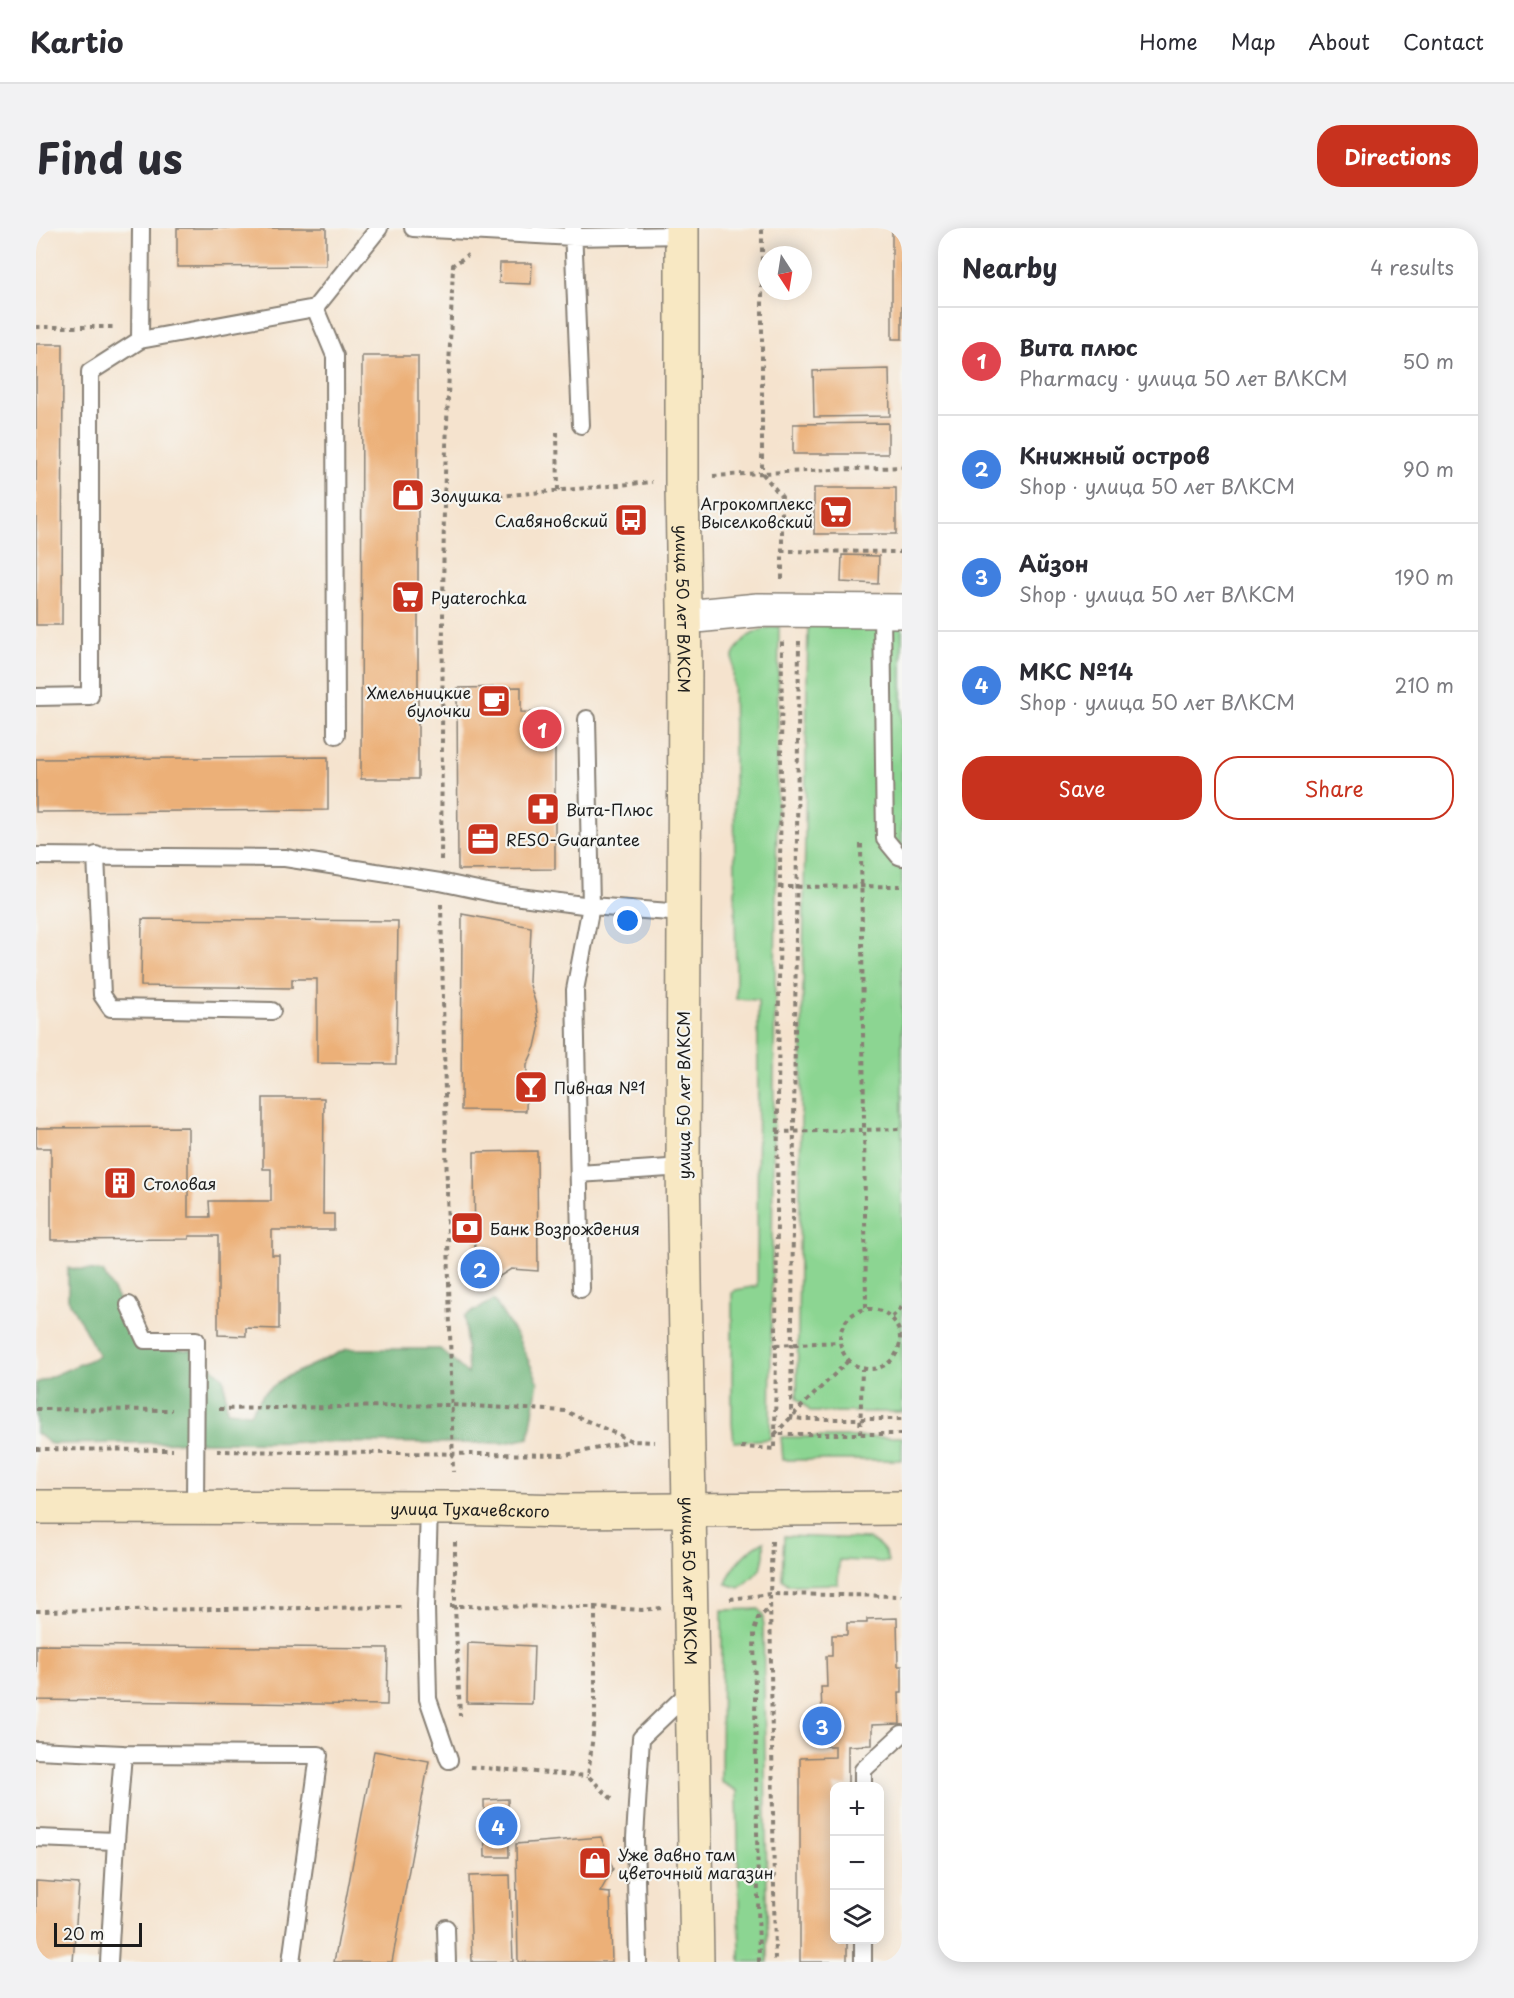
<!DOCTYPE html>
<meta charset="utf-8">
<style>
body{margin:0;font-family:"Playpen Sans",sans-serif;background:#f2f2f3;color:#2b2b33}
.controls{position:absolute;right:18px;bottom:18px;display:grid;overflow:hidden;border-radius:12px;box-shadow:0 3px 15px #0003}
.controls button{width:54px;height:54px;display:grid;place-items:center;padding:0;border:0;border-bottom:2px solid #e1e1e2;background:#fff;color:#2b2b33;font:30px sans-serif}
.compass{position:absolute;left:722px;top:18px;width:54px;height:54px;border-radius:50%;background:#fff;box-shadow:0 3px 15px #0003;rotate:168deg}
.scale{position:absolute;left:18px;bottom:15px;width:88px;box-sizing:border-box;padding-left:6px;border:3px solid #1c1c1c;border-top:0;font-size:16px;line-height:21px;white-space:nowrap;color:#1c1c1c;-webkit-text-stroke:4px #f6f6f2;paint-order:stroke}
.you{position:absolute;left:592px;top:693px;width:21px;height:21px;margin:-15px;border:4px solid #fff;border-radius:50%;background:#1a73e8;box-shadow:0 0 0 9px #1a73e833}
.badge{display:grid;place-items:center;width:39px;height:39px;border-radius:50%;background:#c8321e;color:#fff;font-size:20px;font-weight:700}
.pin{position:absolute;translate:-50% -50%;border:3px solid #fff;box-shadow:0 2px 6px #0006}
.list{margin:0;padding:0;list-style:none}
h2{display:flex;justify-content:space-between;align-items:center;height:78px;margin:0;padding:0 24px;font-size:26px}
h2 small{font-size:20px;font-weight:400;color:#7c7c81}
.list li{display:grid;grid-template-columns:39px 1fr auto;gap:18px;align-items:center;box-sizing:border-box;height:108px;padding:0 24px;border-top:2px solid #e1e1e2}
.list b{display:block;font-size:22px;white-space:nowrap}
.list p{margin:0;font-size:20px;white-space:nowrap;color:#7c7c81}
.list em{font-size:20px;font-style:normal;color:#7c7c81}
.actions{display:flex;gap:12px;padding:18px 24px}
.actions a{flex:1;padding:14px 0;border:2px solid #c8321e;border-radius:24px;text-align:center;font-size:21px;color:#c8321e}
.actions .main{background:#c8321e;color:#fff}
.icon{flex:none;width:33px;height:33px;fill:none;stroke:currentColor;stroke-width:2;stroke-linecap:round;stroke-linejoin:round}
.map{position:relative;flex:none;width:866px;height:1734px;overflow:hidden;border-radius:24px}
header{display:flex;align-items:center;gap:36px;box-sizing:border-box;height:84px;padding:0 30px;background:#fff;border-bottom:2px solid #e1e1e2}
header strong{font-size:28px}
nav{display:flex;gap:33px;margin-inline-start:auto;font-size:21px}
.intro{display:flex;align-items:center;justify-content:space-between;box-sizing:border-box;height:144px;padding:0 36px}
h1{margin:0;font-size:42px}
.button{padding:15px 27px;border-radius:24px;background:#c8321e;color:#fff;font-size:21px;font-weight:700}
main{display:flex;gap:36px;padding:0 36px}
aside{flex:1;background:#fff;border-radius:24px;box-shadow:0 3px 15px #0003}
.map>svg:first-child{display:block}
.green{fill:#8cd592;stroke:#547857;stroke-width:1.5}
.forest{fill:#71b67c;stroke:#46694c;stroke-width:1.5}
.building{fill:#ecb078}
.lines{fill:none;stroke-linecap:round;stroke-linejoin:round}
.lane-casing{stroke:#888075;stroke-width:20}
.street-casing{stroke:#888075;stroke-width:36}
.secondary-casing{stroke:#888075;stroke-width:36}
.path{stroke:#888075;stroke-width:4;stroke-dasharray:4.5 4.5;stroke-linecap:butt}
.lane{stroke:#fff;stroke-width:16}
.street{stroke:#fff;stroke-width:33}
.secondary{stroke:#f8e8c3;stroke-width:33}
.labels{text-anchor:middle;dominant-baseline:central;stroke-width:4.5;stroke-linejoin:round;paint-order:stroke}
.poi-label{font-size:16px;fill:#1c1c1c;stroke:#f6f6f2;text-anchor:start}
.street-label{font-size:16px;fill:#1c1c1c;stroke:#f6f6f2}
</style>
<header>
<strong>Kartio</strong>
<nav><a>Home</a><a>Map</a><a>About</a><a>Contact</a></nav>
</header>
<div class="intro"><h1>Find us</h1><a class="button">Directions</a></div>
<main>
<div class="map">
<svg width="866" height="1734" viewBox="0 0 866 1734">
<rect width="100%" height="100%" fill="#f6f6f2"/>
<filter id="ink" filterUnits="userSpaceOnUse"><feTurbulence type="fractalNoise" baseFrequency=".0167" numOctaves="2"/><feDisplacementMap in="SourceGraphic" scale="12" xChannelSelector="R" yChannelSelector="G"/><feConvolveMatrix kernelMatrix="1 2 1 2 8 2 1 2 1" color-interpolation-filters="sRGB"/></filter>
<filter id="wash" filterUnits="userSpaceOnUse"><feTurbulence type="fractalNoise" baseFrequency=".008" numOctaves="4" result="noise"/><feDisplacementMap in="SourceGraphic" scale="24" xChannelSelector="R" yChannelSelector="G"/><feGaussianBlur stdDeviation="1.35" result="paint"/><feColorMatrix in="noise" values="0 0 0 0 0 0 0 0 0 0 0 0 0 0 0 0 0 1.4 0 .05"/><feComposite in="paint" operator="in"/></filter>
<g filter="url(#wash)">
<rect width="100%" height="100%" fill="#f5e3ce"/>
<path class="green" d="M772,391L866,392V1184H775L761,1170Z
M743,398L734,1211L698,1214L696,1195V1065L700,1062L721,1058L722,772L700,771L697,428C705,409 722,400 743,398Z
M745,1209H866V1232H747Z
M748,1308L833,1311C844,1317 850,1321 852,1334L803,1332L802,1356L753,1357L746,1351Z
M728,1313C730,1339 724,1344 704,1360L690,1356C697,1336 709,1323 728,1313Z
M723,1381L727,1388L732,1734H704L701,1563L685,1554L686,1382Z"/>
<path class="forest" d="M32,1040L67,1044L86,1079L103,1120L156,1122L188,1150L191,1183L214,1185L228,1165L248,1150L311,1121H404L432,1146L429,1088L458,1072L482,1110L502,1153L493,1210L469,1215L160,1214L15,1216L0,1205V1155L63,1128L32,1071Z"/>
<g id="blocks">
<path class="building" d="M141,0H290V38L141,39Z
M856,0H866V111H856Z
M464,35H496L495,56L463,55Z
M0,116H27L26,397H0Z
M326,128H382V551H325Z
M853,141L854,188L778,189L777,143Z
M852,195V226H757V196Z
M778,260H860V306H778Z
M806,327L843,328L842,356L805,354Z
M485,459V484L519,485V641L422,642L421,460Z
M292,529V582L0,584V531Z
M426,686L495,699L493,754L500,777L503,801L499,819L491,837L490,883L425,882Z
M106,691L362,693L360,836L281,835V751H256V760L105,758Z
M227,870H288L287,986H298V1002H236V1027H243V1101L210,1100V1108L182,1107V1008H153V1011L15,1012V920H0V900L152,899V989H174L173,973H235V941H227Z
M501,923L502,1043L475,1041L453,1055L439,1038L438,924Z
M861,1390L862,1438H866V1465H863L864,1496L836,1497V1517L812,1518V1558H798V1712H811V1734H764V1530L799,1529V1518H786V1503H775L774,1487L786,1486L785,1459H791L790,1428H796V1407H811V1395H831V1391Z
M432,1415L498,1418L496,1476L431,1475Z
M0,1417L352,1420L351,1477L0,1472Z
M338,1523L393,1533L356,1734H298Z
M472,1571L473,1629H449L448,1572Z
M565,1609L577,1641L564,1664L574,1665L576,1734H482L480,1616Z
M474,1647L477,1734H436L433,1648Z
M0,1653L43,1656L37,1734H0Z"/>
</g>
</g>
<g filter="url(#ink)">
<use href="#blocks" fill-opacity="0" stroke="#888075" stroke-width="1.5"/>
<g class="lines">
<defs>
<path id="lane" d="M377,0L537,9L646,7
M537,0L545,197
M279,80L343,0
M104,112L279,80L299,128L300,507
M846,384L849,611L863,628L866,629
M0,469L54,468V144L104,112L105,0
M60,627L66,767L75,780L236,783
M0,628L249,630L404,654L461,666L555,678L647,685
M543,946L647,939
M545,1061L539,762L555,678L551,491
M93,1077L109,1112H160L159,1280
M393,1281L390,1379L392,1471L413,1532
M0,1522L87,1526
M827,1558V1542L866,1506
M0,1610L80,1613L73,1734
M80,1613L87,1526L283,1527L255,1734
M410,1700L411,1734
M602,1734L599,1610L605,1510L655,1462
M827,1734V1712"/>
<path id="street" d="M649,389L722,382L866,383"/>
<g id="secondary">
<path id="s1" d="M646,0V259L649,439L647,939L661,1734"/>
<path id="s2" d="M0,1279L419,1280L527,1283L866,1280"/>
</g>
</defs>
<use href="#lane" class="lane-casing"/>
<use href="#street" class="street-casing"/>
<use href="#secondary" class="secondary-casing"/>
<path class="path" d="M0,99H80
M521,204L522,263
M677,248L726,245V0
M408,273L417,37L432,27
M745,323L866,324
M746,351V269L726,245L866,239
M763,413L755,1189L766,1191H866
M825,616L830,1080
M405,632L408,273L616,254
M743,659L866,658
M405,676L417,1244
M741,904L866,901
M804 1111a30 30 0 1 1 60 0a30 30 0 1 1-60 0Z
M856,1089L866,1079
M740,1117L803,1114
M812,1133L765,1179L739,1206H866
M0,1181L136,1182
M183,1181L415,1177L529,1183L596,1213L619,1214
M824,1206L826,1141
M705,1219L739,1221L746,413
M0,1221L137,1222
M181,1223L530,1227L595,1213
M736,1313L734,1366L739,1734
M419,1314V1378L424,1488
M694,1371L734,1366L866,1368
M414,1378L559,1379L606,1382L625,1380
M559,1379V1490L552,1548L579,1574
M0,1383L367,1379
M434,1539L552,1548
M723,1734L718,1404L722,1390L734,1380"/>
<use href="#lane" class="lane"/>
<use href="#street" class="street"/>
<use href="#secondary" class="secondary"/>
</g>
</g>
<defs>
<symbol id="shop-square" viewBox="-11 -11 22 22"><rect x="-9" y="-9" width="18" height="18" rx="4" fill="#c8321e" stroke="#f6f6f2"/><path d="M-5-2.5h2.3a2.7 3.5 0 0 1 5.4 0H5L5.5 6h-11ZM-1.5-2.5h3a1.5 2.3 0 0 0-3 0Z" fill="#fff"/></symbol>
<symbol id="supermarket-square" viewBox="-11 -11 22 22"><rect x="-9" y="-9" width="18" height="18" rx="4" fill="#c8321e" stroke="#f6f6f2"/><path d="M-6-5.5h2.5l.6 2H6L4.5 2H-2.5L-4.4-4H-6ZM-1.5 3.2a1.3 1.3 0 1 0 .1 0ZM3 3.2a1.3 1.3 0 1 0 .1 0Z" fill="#fff"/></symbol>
<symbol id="bus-square" viewBox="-11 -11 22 22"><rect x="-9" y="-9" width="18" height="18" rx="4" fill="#c8321e" stroke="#f6f6f2"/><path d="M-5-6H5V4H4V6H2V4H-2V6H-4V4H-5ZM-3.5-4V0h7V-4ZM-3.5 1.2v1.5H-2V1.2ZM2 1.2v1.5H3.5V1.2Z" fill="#fff"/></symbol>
<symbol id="cafe-square" viewBox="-11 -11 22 22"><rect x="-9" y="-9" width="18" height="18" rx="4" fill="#c8321e" stroke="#f6f6f2"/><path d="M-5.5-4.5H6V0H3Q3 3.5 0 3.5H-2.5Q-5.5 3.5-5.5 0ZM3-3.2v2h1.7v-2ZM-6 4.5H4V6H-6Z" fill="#fff"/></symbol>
<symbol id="pharmacy-square" viewBox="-11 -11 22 22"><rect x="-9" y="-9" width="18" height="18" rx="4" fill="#c8321e" stroke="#f6f6f2"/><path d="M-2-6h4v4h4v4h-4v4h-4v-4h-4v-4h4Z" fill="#fff"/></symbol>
<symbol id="office-square" viewBox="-11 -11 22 22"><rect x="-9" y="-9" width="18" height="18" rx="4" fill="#c8321e" stroke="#f6f6f2"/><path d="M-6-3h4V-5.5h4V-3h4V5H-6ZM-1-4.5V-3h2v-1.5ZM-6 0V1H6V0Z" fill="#fff"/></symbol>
<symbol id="bar-square" viewBox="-11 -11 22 22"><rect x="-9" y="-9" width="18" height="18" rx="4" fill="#c8321e" stroke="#f6f6f2"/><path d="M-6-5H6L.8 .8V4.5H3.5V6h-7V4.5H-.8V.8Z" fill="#fff"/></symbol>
<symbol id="building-square" viewBox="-11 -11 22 22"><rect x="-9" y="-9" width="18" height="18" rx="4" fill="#c8321e" stroke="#f6f6f2"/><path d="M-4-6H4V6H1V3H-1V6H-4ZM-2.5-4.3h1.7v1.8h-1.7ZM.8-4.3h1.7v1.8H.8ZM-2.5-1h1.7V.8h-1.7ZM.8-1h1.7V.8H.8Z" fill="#fff"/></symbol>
<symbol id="bank-square" viewBox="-11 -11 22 22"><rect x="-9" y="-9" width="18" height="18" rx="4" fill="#c8321e" stroke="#f6f6f2"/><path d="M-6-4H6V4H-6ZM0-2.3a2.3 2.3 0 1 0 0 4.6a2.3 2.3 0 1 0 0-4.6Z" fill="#fff"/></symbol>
</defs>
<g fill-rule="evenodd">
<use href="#shop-square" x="353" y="248" width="38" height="38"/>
<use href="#supermarket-square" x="781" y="265" width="38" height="38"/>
<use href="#bus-square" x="576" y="273" width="38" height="38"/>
<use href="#supermarket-square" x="353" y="350" width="38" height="38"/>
<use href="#cafe-square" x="439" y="454" width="38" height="38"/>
<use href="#pharmacy-square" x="488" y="562" width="38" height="38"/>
<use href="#office-square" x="428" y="592" width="38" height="38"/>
<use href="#bar-square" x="476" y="840" width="38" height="38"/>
<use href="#building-square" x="65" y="936" width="38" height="38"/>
<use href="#bank-square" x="412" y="981" width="38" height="38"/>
<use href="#shop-square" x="540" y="1616" width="38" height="38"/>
</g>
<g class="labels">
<g class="poi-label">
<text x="395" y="267">Золушка</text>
<text x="777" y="275" text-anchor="end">Агрокомплекс<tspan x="777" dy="18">Выселковский</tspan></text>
<text x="572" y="292" text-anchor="end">Славяновский</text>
<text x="395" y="369">Pyaterochka</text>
<text x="435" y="464" text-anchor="end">Хмельницкие<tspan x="435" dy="18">булочки</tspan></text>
<text x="530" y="581">Вита-Плюс</text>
<text x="470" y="611">RESO-Guarantee</text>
<text x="518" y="859">Пивная №1</text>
<text x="107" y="955">Столовая</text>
<text x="454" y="1000">Банк Возрождения</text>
<text x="582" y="1626">Уже давно там<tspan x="582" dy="18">цветочный магазин</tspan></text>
</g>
<g class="street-label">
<text stroke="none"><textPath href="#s1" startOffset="381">улица 50 лет ВЛКСМ</textPath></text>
<text transform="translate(647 867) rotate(-90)">улица 50 лет ВЛКСМ</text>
<text stroke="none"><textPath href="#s2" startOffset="434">улица Тухачевского</textPath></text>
<text stroke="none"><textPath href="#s1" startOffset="1353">улица 50 лет ВЛКСМ</textPath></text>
</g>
</g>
</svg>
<div class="controls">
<button>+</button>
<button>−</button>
<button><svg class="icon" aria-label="layers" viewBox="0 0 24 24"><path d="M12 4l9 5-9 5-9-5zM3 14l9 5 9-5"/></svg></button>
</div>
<svg class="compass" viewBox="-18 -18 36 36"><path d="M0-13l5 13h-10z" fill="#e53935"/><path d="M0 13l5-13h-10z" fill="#7c7c81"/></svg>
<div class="scale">20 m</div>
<div class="you"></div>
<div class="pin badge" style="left:506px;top:501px;background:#e0444e">1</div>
<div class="pin badge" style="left:444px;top:1041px;background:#3f7fe0">2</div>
<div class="pin badge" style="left:786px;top:1498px;background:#3f7fe0">3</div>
<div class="pin badge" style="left:462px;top:1598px;background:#3f7fe0">4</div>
</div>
<aside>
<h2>Nearby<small>4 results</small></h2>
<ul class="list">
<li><span class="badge" style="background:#e0444e">1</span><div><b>Вита плюс</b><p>Pharmacy · улица 50 лет ВЛКСМ</p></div><em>50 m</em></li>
<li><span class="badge" style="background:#3f7fe0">2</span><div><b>Книжный остров</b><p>Shop · улица 50 лет ВЛКСМ</p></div><em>90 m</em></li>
<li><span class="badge" style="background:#3f7fe0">3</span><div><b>Айзон</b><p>Shop · улица 50 лет ВЛКСМ</p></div><em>190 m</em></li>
<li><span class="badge" style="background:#3f7fe0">4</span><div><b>МКС №14</b><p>Shop · улица 50 лет ВЛКСМ</p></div><em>210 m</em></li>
</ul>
<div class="actions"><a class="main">Save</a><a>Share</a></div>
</aside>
</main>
